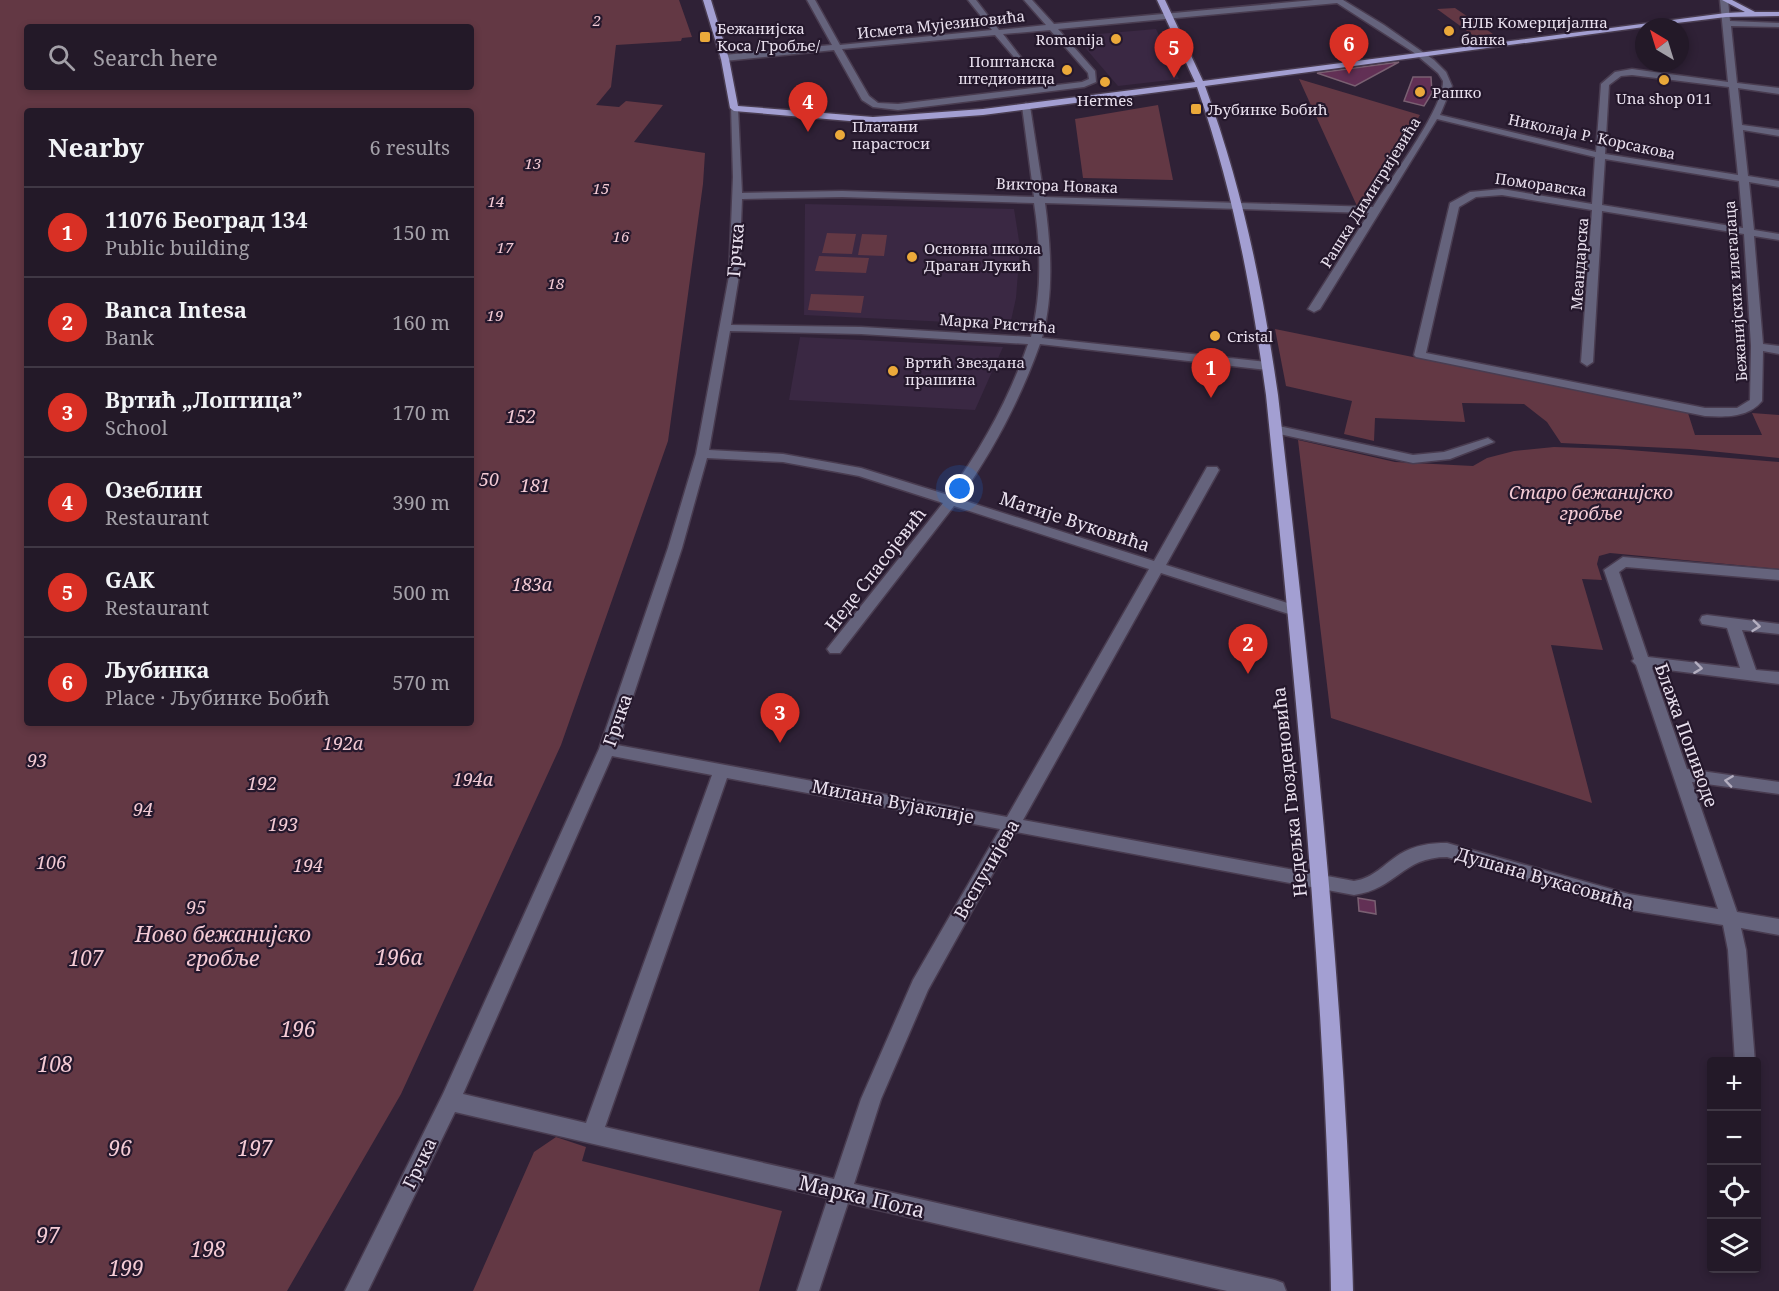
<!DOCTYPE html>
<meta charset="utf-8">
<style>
body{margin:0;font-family:"Noto Serif",serif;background:#2f2634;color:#f1f3f6}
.controls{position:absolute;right:18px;bottom:18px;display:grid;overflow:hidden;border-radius:6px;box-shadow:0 3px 9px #0003}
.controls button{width:54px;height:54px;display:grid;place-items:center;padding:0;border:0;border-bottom:2px solid #403845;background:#231928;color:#f1f3f6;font:30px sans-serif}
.compass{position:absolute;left:1635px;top:18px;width:54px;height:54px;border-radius:50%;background:#231928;box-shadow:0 3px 9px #0003;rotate:322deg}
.you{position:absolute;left:960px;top:489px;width:21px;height:21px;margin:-15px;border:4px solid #fff;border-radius:50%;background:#1a73e8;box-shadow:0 0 0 9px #1a73e833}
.badge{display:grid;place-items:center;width:39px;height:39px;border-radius:50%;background:#d93025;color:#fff;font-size:20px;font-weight:700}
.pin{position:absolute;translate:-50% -50px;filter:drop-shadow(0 2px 3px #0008)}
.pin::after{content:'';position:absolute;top:32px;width:21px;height:18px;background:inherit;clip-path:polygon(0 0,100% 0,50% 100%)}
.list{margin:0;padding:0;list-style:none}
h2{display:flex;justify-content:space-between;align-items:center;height:78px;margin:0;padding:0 24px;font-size:26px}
h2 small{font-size:20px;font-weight:400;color:#a3a0a8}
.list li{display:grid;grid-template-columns:39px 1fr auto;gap:18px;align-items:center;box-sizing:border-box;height:90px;padding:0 24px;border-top:2px solid #403845}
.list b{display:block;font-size:22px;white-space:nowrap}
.list p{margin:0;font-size:20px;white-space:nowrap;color:#a3a0a8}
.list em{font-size:20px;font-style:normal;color:#a3a0a8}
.icon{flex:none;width:33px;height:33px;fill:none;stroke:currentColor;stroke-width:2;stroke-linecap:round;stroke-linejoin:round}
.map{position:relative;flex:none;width:1779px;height:1291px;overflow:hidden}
.search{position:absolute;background:#231928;box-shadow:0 3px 9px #0003;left:24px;top:24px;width:450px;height:66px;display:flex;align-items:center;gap:15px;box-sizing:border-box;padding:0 21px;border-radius:6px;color:#a3a0a8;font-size:22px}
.panel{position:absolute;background:#231928;box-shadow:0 3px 9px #0003;left:24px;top:108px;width:450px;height:618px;border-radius:6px}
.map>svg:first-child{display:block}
.built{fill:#3a2843}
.green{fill:#633844;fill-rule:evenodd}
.building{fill:#623055;stroke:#7a6072;stroke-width:1.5}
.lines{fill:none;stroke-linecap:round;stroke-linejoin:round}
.minor-casing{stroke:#493c50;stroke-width:3}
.major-casing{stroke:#493c50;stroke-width:3}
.minor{fill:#65637c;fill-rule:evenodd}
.major{fill:#a39fd2;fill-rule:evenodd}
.oneway{stroke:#b4aec0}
.poi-dot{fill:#eba93a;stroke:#25182c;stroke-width:2}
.labels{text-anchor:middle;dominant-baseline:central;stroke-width:4.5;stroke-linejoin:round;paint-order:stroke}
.far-park-label{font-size:15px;font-style:italic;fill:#f4cbd5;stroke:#25182c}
.far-poi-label{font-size:15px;fill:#e9e0ee;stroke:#25182c;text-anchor:start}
.far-street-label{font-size:15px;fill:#e9e0ee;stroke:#25182c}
.street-label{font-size:18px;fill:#e9e0ee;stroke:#25182c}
.park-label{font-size:18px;font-style:italic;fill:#f4cbd5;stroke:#25182c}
.near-park-label{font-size:21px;font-style:italic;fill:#f4cbd5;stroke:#25182c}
.near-street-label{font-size:21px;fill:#e9e0ee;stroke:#25182c}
</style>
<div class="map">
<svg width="1779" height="1291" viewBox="0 0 1779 1291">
<rect width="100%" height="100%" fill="#2f2136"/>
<path class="built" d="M1156,29L1179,79L1118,86L1075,36Z
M805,204L1014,209L1020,247L1016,298L1010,325L804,315Z
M800,337L1003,347L975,410L789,400Z"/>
<path class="green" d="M0,0H679L692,37L682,38L681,41L616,45L611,87L596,105L619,107L626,101L663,105L634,142L705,153L703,184L668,441L561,745L401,1094L287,1291H0ZM27,27H471V87H27ZM27,111H471V723H27Z
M1455,8L1493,34L1474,36L1437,9Z
M1299,79L1420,115L1365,206H1357Z
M1158,105L1173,180L1083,178L1075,119Z
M827,233L856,234L852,254L822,253Z
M862,234L887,235L884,256L858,255Z
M819,256L869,258L866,273L815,271Z
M811,294L864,296L861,313L808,310Z
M1275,329L1688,413L1695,435H1762L1752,413L1779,415V458L1690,449L1561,443L1547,422L1524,404L1462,403L1465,422L1375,418L1374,441L1344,434L1352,401L1286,386Z
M1298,440L1395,462L1473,466L1487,458L1514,451L1554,447L1617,449L1779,462V569L1610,553L1599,556L1597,564L1602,580L1582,579L1603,650L1551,645L1592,803L1331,718Z
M556,1137L586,1147L582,1161L782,1211L759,1291H473L534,1152Z"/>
<path class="building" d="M1399,62L1355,86L1317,73Z
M1413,77H1431L1432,93L1424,106L1404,101Z
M1358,898L1375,901L1376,914L1359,911Z"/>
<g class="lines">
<defs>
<path id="minor" d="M807,0H815L840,45L992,30L968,0H976L999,30L1046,25L1024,0H1032L1054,24L1314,0H1343L1384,25L1434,60L1446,72L1452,86L1440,115L1596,152L1601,84L1615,72L1632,69L1728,82L1720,0H1728L1730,21L1779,23V27L1731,26L1737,83L1779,88V94L1738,88L1742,125L1779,130V136L1743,130L1748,176L1779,181V187L1749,182L1754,230L1779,234V240L1754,236L1763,344L1779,346V354L1763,351L1762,401C1748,418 1725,417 1705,416L1416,357L1414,355L1450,203L1470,192L1502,189L1592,204L1595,157L1437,119L1320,309L1314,312L1308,309L1369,213L1045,203C1051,248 1054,294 1042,338L1267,362L1273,366L1267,370L1040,344C1020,400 993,451 959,499L1154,561L1207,467H1217L1219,470L1166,565L1297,606L1299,610L1292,615L1161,573L1023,820L1354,881C1374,878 1384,864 1400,854C1415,845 1430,843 1447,843L1629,894L1718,909L1636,665L1632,661L1634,659L1604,570L1623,557L1779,570V580L1626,567L1619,572L1648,657L1740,668L1727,628L1702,624L1700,620L1702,616L1707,615L1779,624V634L1742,630L1756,670L1779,672V684L1652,668L1687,769L1779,782V794L1692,782L1737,912L1779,919V935L1741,928L1746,950L1755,1062H1735L1728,950L1723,925L1629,910L1447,857C1402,857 1397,889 1354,895L1016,832L928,990L881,1099L854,1184L1275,1280L1283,1283L1286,1291H1227L848,1203L819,1291H797L828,1198L455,1112L368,1291H345L443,1094L599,749L668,548L696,454L729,276L733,177L731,106L738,108L742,193L842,191L1034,197L1022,106L1026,103L1030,106L1044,197L1373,207C1389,181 1444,108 1443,81L1438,73L1413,52L1337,3L1058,29L1095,71L1096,82L1084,87L898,110L873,107L862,100L834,50L724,61L720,58L724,55L832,45ZM1050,30L1088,73L1089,79L1082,82L898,104L878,103L869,96L842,49L995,35L1019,63L1023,60L1003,34ZM1632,75L1729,87L1738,175L1605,154L1609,85L1621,76ZM1605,159L1739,181L1743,228L1602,205ZM1502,195L1592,210L1581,362L1587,366L1593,362L1602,211L1744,234L1751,346L1750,400L1737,408H1705L1426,353L1459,207L1476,197ZM842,197L1034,203C1041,248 1042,292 1031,337L861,327L731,325L739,276L742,199ZM730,331L861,334L1028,344C1009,399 982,448 948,495L861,468L783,454L709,450ZM707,458L783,462L859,476L943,503L830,645L827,649L830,653H840L954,506L1149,569L1007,817L617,745L682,548ZM612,756L712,775L586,1123L463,1094ZM727,778L1000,829L913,980L861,1099L834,1179L605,1127Z
M1274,425L1413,455L1444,452L1488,438L1494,442L1450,459L1413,463L1270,432V426Z"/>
<path id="major" d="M703,0H711L729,59L738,106L873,117L983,109L1195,82L1157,0H1165L1203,81L1726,13L1745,12L1722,0H1732L1755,12H1779V16L1726,17L1644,27L1205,86C1243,190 1262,285 1278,395C1312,693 1345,992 1353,1291H1331C1326,992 1296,693 1266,395C1251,287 1233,190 1197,87L983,115L873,123L734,111L730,108L721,59Z"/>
</defs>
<use href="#minor" class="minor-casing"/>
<use href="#major" class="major-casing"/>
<use href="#minor" class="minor"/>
<use href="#major" class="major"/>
</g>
<defs><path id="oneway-chevron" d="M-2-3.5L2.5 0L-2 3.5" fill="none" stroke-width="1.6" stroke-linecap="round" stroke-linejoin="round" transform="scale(1.5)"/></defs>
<g class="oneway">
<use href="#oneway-chevron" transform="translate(1756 626) rotate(6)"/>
<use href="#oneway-chevron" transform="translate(1698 668) rotate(7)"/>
<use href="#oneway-chevron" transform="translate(1729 781) rotate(-172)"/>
</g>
<g class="poi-dot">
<circle cx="1449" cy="31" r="6"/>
<rect x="699" y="31" width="12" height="12" rx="3"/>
<circle cx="1116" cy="39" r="6"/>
<circle cx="1067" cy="70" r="6"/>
<circle cx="1664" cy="80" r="6"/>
<circle cx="1105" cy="82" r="6"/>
<circle cx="1420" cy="92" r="6"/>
<rect x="1190" y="103" width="12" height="12" rx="3"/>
<circle cx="840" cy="135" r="6"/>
<circle cx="912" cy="257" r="6"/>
<circle cx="1215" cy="336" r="6"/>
<circle cx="893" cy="371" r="6"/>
</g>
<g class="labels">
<g class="far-park-label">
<text x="597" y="20">2</text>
<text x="533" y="163">13</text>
<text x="601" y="188">15</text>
<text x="496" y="201">14</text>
<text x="621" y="236">16</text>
<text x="505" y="247">17</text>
<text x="556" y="283">18</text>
<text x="495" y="315">19</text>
</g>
<g class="far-poi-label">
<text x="1461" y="22">НЛБ Комерцијална<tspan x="1461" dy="17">банка</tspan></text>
<text x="717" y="28">Бежанијска<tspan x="717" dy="17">Коса /Гробље/</tspan></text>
<text x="1104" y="39" text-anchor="end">Romanija</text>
<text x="1055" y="61" text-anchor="end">Поштанска<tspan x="1055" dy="17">штедионица</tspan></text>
<text x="1432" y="92">Рашко</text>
<text x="1664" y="98" text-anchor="middle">Una shop 011</text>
<text x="1105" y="100" text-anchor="middle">Hermes</text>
<text x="1208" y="109">Љубинке Бобић</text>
<text x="852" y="126">Платани<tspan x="852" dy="17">парастоси</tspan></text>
<text x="924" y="248">Основна школа<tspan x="924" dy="17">Драган Лукић</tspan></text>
<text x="1227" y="336">Cristal</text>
<text x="905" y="362">Вртић Звездана<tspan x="905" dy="17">прашина</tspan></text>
</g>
<g class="far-street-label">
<text transform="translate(941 24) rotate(-6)">Исмета Мујезиновића</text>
<text transform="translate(1592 136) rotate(12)">Николаја Р. Корсакова</text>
<text transform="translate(1541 184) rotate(8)">Поморавска</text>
<text transform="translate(1057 185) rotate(2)">Виктора Новака</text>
<text transform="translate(1370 192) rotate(-58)">Рашка Димитријевића</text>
<text transform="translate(1579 264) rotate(-86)">Меандарска</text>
<text transform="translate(1735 291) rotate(-94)">Бежанијских илегалаца</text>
<text transform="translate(998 323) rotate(4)">Марка Ристића</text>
</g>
<g class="street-label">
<text transform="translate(735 250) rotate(-86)">Грчка</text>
<text transform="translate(1075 521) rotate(18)">Матије Вуковића</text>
<text transform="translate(875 569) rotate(-52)">Неде Спасојевић</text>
<text transform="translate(617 720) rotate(-71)">Грчка</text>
<text transform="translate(1687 735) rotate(70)">Блажа Попиводе</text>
<text transform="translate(1289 792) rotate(-96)">Недељка Гвозденовића</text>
<text transform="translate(893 801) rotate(11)">Милана Вујаклије</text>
<text transform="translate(986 869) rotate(-60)">Веспучијева</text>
<text transform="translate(1545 878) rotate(16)">Душана Вукасовића</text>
<text transform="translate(419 1163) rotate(-64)">Грчка</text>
</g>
<g class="park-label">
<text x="521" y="416">152</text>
<text x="489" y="479">50</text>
<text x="535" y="485">181</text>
<text x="1591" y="492">Старо бежанијско<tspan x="1591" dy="21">гробље</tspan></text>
<text x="532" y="584">183a</text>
<text x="343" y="743">192а</text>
<text x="37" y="760">93</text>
<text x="473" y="779">194a</text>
<text x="262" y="783">192</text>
<text x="143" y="809">94</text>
<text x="283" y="824">193</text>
<text x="51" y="862">106</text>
<text x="308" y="865">194</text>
<text x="196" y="907">95</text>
</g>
<g class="near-park-label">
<text x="223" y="934">Ново бежанијско<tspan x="223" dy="24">гробље</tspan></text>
<text x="399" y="957">196a</text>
<text x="86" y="958">107</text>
<text x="298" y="1029">196</text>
<text x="55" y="1064">108</text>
<text x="120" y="1148">96</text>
<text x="255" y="1148">197</text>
<text x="48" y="1235">97</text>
<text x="208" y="1249">198</text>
<text x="126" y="1268">199</text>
</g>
<g class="near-street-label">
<text transform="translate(862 1196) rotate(13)">Марка Пола</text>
</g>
</g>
</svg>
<div class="controls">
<button>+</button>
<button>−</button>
<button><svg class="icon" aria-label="locate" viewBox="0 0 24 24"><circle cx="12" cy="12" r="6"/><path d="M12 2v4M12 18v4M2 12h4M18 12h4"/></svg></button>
<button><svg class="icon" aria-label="layers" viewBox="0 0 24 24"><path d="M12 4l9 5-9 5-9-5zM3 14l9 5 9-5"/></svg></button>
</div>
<svg class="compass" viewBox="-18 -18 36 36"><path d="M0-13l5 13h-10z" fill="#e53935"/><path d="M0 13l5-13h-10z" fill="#a3a0a8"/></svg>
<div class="you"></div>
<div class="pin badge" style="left:1211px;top:398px">1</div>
<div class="pin badge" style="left:1248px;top:674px">2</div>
<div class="pin badge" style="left:780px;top:743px">3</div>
<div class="pin badge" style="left:808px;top:132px">4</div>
<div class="pin badge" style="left:1174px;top:78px">5</div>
<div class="pin badge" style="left:1349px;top:74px">6</div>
<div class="search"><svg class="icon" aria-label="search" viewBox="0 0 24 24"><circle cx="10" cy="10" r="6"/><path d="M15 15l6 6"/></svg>Search here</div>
<section class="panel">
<h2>Nearby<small>6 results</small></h2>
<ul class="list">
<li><span class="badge">1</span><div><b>11076 Београд 134</b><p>Public building</p></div><em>150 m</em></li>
<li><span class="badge">2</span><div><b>Banca Intesa</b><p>Bank</p></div><em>160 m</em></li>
<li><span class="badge">3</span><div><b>Вртић „Лоптица”</b><p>School</p></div><em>170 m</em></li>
<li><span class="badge">4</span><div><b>Озеблин</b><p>Restaurant</p></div><em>390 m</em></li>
<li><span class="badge">5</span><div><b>GAK</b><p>Restaurant</p></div><em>500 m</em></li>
<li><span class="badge">6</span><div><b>Љубинка</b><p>Place · Љубинке Бобић</p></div><em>570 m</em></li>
</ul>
</section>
</div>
